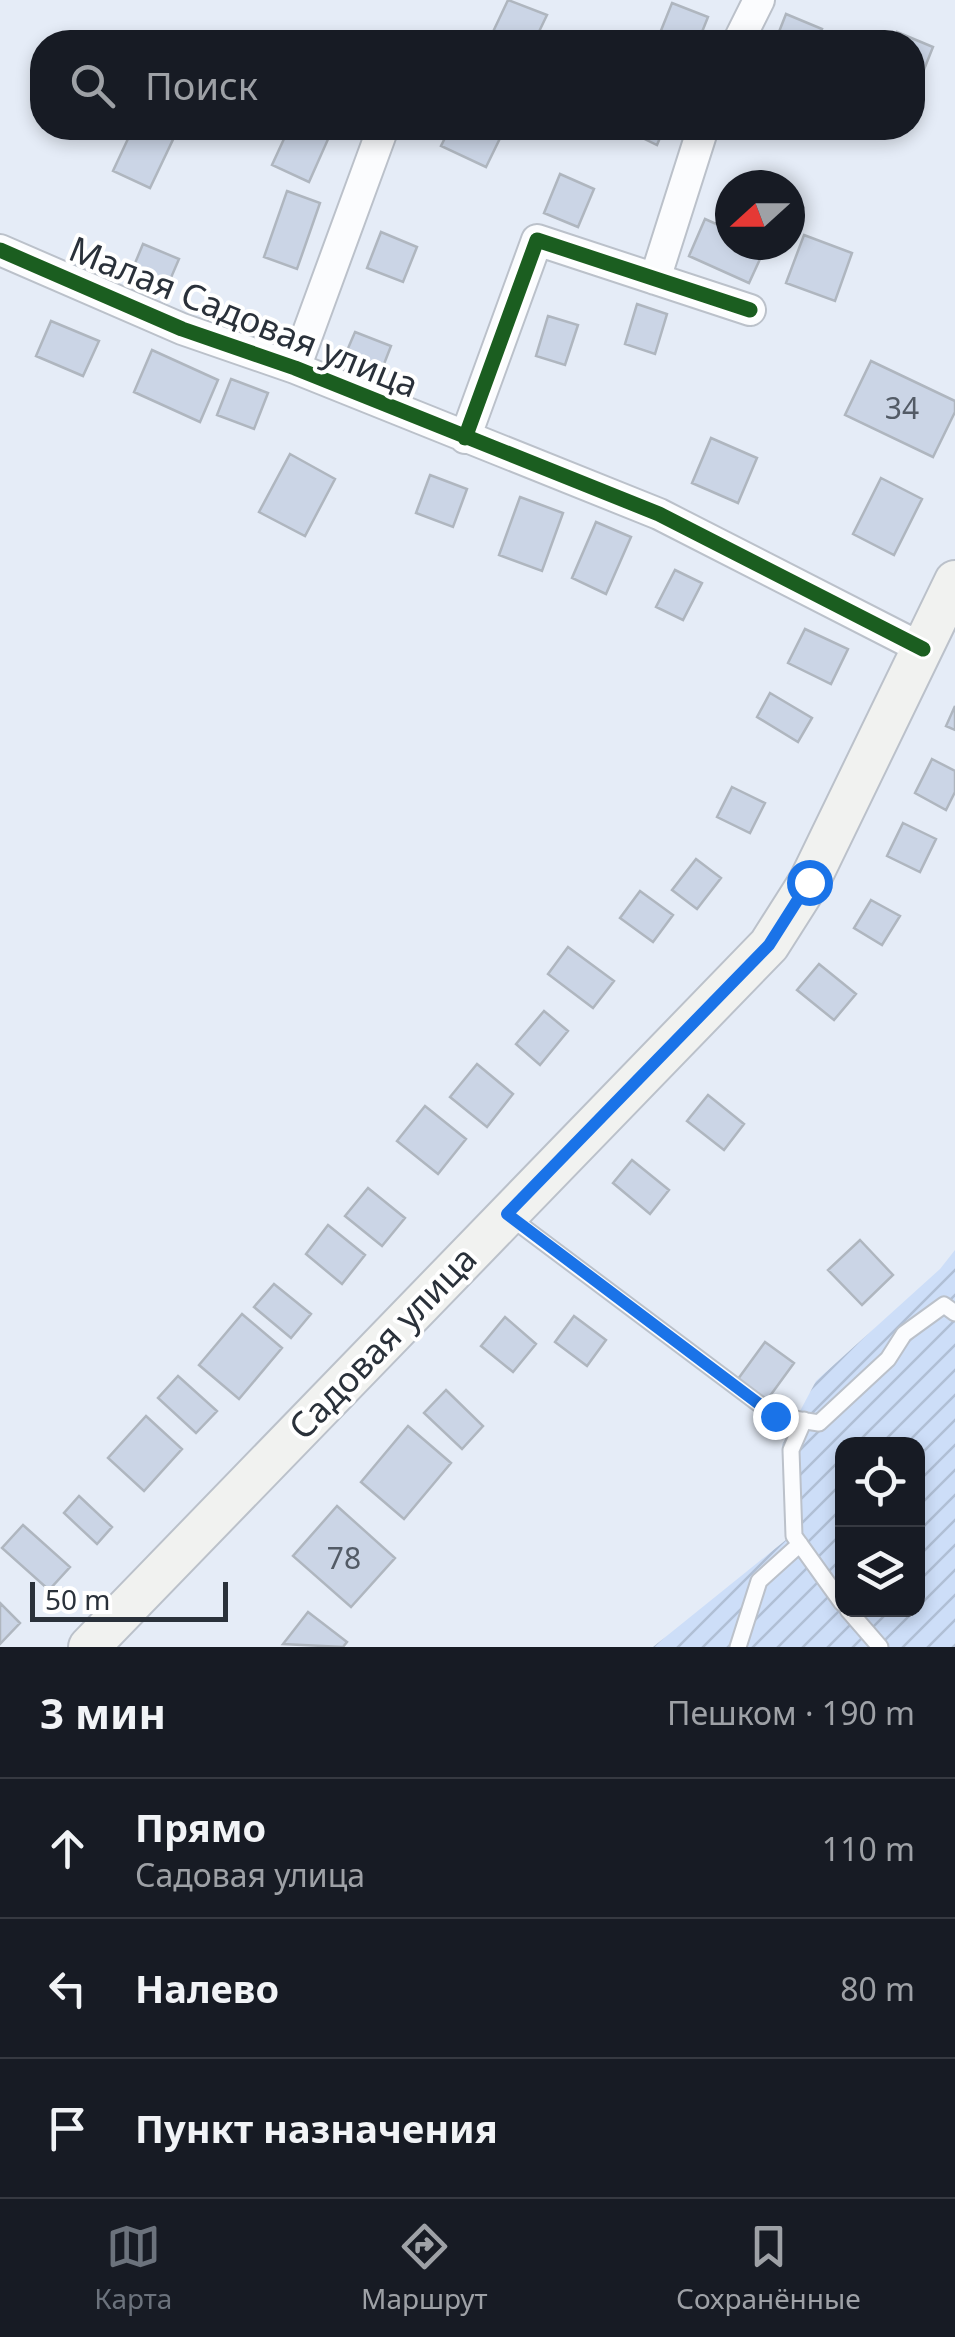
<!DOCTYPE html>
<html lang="ru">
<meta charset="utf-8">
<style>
body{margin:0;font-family:"Noto Sans",sans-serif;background:#20242c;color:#f1f3f6}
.controls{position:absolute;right:30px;bottom:30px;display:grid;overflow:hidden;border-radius:20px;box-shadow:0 5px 15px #0003}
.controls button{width:90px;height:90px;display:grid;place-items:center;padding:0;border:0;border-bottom:2px solid #363941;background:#171b24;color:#f1f3f6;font:50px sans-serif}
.compass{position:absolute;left:715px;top:170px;width:90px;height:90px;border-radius:50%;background:#171b24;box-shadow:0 5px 15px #0003;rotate:249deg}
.scale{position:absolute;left:30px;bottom:25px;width:198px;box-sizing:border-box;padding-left:10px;border:5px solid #2a313a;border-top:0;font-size:28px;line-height:35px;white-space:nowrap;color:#2a313a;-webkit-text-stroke:8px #fff;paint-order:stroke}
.stop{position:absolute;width:30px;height:30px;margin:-22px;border:8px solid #1a73e8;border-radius:50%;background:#fff}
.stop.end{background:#1a73e8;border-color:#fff;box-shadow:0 2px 10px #0008}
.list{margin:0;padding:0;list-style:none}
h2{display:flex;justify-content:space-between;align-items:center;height:130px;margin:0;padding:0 40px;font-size:42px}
h2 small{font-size:32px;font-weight:400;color:#9ea1a6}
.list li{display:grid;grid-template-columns:65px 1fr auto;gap:30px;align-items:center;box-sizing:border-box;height:140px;padding:0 40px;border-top:2px solid #363941}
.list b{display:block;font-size:38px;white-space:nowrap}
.list p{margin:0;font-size:32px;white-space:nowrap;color:#9ea1a6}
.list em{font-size:32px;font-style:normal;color:#9ea1a6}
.icon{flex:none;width:55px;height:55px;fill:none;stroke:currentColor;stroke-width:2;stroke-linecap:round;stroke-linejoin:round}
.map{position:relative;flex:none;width:955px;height:1647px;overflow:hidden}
.search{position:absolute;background:#171b24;box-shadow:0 5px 15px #0003;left:30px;right:30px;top:30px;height:110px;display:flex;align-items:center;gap:25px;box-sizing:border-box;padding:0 35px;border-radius:40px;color:#9ea1a6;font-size:38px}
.sheet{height:550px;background:#171b24}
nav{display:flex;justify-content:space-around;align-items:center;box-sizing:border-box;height:140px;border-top:2px solid #363941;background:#171b24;font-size:28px;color:#9ea1a6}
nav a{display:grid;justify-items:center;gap:5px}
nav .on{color:#6b727c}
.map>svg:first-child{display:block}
.garden{fill:url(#garden-furrows);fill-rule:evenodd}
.building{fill:#cbd5e6;stroke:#afb6bf;stroke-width:2.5}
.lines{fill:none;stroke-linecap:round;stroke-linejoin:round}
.service-casing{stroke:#bbc1ca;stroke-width:19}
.minor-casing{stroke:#bbc1ca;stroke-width:34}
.secondary-casing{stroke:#bbc1ca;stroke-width:44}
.service{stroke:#fbfcfe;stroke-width:15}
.minor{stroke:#fbfcfe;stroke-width:30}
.secondary{stroke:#f1f2f0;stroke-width:40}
.cycleway-casing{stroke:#fff;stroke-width:21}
.cycleway{stroke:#1b5e20;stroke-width:15}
.route{stroke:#1a73e8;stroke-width:12}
.labels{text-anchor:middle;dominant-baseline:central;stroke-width:8;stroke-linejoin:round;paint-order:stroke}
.number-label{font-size:30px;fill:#535b66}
.street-label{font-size:35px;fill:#2a313a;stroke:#fff}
</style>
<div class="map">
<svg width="955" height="1647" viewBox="0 0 955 1647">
<defs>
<pattern id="garden-furrows" width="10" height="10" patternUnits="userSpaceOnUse" patternTransform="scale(2.5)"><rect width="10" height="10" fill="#cddef8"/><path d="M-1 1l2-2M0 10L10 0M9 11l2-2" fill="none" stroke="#b0bfd5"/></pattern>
</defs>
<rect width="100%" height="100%" fill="#e5ecf7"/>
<path class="garden" d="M955,1250V1647H653L787,1539L782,1445L816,1381L940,1269ZM842,1444H918V1610H842Z"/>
<path class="building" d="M508,0L547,15L534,42H505L491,36Z
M672,3L708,17L698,42L658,38Z
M786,14L822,29L816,42H775Z
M897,32L933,47L919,82L912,79V42H893Z
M133,128L177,131L150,188L113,171Z
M289,128H307L329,137L309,182L272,165Z
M450,128H505L486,167L441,146Z
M622,128H664L657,145Z
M560,174L594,189L578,227L544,213Z
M287,191L320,203L297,269L264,257Z
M705,219L730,230V245L766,246L749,283L689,256Z
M381,232L417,247L403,282L367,268Z
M804,235L852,253L835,301L786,283Z
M143,244L179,259L164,294L128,280Z
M637,304L667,314L655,354L625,344Z
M548,316L578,325L565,365L536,356Z
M51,321L99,341L83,376L36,356Z
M355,332L391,346L377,382L340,367Z
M152,350L218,380L200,422L134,392Z
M871,361L955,401V412L933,457L845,415Z
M231,379L268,393L254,429L217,415Z
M711,438L757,458L738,503L692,483Z
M290,454L335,479L305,536L259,512Z
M430,475L467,489L453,527L416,513Z
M881,478L922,499L894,555L853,534Z
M520,497L563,513L542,571L499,555Z
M596,522L631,537L606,594L572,578Z
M675,570L702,583L683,620L656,607Z
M805,629L848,649L831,684L788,663Z
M770,693L812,718L798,742L757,717Z
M955,706V730L946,726Z
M932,759L955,771V792L946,810L915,793Z
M732,787L765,803L750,833L717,817Z
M903,823L936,839L920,872L887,856Z
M696,859L721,878L697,909L672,890Z
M640,891L673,915L653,942L620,918Z
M871,900L900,916L882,945L854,928Z
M568,947L614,981L593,1008L548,974Z
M819,964L856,994L834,1020L797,990Z
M544,1011L568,1031L540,1065L516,1044Z
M477,1064L513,1094L487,1127L450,1097Z
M708,1095L744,1124L724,1150L687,1121Z
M425,1106L466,1139L438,1174L397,1141Z
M632,1160L669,1190L650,1214L613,1183Z
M368,1188L405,1218L382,1246L345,1216Z
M328,1225L365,1255L342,1284L306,1254Z
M860,1240L893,1275L862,1305L828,1270Z
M274,1284L311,1314L291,1338L254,1307Z
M242,1314L282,1348L239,1399L199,1365Z
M574,1316L606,1340L587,1366L555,1342Z
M505,1317L536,1344L513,1372L481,1346Z
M765,1342L794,1363L767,1400L738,1379Z
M178,1376L217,1411L196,1433L158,1398Z
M446,1390L483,1426L462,1449L424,1413Z
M146,1416L182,1449L144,1491L108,1458Z
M408,1426L451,1463L404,1519L361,1482Z
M79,1496L112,1527L97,1544L64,1513Z
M337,1506L395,1558L351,1607L293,1556Z
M23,1525L70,1567L49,1590L2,1548Z
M0,1603L20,1623L0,1644Z
M308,1612L347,1642L343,1647L283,1644Z"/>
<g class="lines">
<defs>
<path id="service" d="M510,1217L775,1416L819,1423L888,1359L904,1334L944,1305L955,1313
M804,1420L791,1450L794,1536L842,1603
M848,1610L880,1647
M738,1647L759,1581L800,1544"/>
<path id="minor" d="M738,42L759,0
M0,250L182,329L295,368L659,514L923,649
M655,279L703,128
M295,368L383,128
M465,438L537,240L750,310"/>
<path id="secondary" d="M89,1647L769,945L809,882L955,581"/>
</defs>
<use href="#service" class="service-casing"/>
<use href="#minor" class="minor-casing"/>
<use href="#secondary" class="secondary-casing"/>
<use href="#service" class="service"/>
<use href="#minor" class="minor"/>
<use href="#secondary" class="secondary"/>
<defs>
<path id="cycleway" d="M0,250L182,329L295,368L659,514L923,649
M465,438L537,240L750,310"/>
</defs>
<use href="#cycleway" class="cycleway-casing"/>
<use href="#cycleway" class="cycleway"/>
</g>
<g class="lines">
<path class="route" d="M775,1416L507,1214L769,945L809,882"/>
</g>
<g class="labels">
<g class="number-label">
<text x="902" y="407">34</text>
<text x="344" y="1557">78</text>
</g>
<g class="street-label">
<text transform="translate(244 316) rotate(22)">Малая Садовая улица</text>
<text transform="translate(382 1342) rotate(-46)">Садовая улица</text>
</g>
</g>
</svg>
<div class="controls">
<button><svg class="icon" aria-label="locate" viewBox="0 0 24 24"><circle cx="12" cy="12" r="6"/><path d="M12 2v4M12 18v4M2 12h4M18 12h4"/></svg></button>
<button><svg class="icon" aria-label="layers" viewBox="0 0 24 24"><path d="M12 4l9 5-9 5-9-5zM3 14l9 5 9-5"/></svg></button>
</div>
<svg class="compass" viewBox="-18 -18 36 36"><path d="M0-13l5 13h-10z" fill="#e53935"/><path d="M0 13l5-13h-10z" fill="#9ea1a6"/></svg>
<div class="scale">50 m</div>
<div class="stop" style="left:809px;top:882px"></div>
<div class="stop end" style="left:775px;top:1416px"></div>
<div class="search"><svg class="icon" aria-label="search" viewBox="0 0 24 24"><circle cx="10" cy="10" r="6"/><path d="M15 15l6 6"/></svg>Поиск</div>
</div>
<section class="sheet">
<h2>3 мин<small>Пешком · 190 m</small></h2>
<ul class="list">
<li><svg class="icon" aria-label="ahead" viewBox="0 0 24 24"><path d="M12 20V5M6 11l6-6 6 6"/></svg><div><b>Прямо</b><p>Садовая улица</p></div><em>110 m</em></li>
<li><svg class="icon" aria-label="left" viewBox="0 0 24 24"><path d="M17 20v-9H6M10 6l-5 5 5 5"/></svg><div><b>Налево</b></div><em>80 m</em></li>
<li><svg class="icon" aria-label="arrive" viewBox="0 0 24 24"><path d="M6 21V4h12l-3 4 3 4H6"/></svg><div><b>Пункт назначения</b></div></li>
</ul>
</section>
<nav>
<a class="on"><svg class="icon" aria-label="map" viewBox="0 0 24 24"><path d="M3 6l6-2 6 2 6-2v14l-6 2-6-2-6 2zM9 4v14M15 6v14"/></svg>Карта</a>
<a><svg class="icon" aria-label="directions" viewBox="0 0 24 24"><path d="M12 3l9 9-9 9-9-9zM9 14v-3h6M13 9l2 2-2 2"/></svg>Маршрут</a>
<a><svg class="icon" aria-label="saved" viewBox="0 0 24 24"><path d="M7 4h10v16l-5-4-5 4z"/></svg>Сохранённые</a>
</nav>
